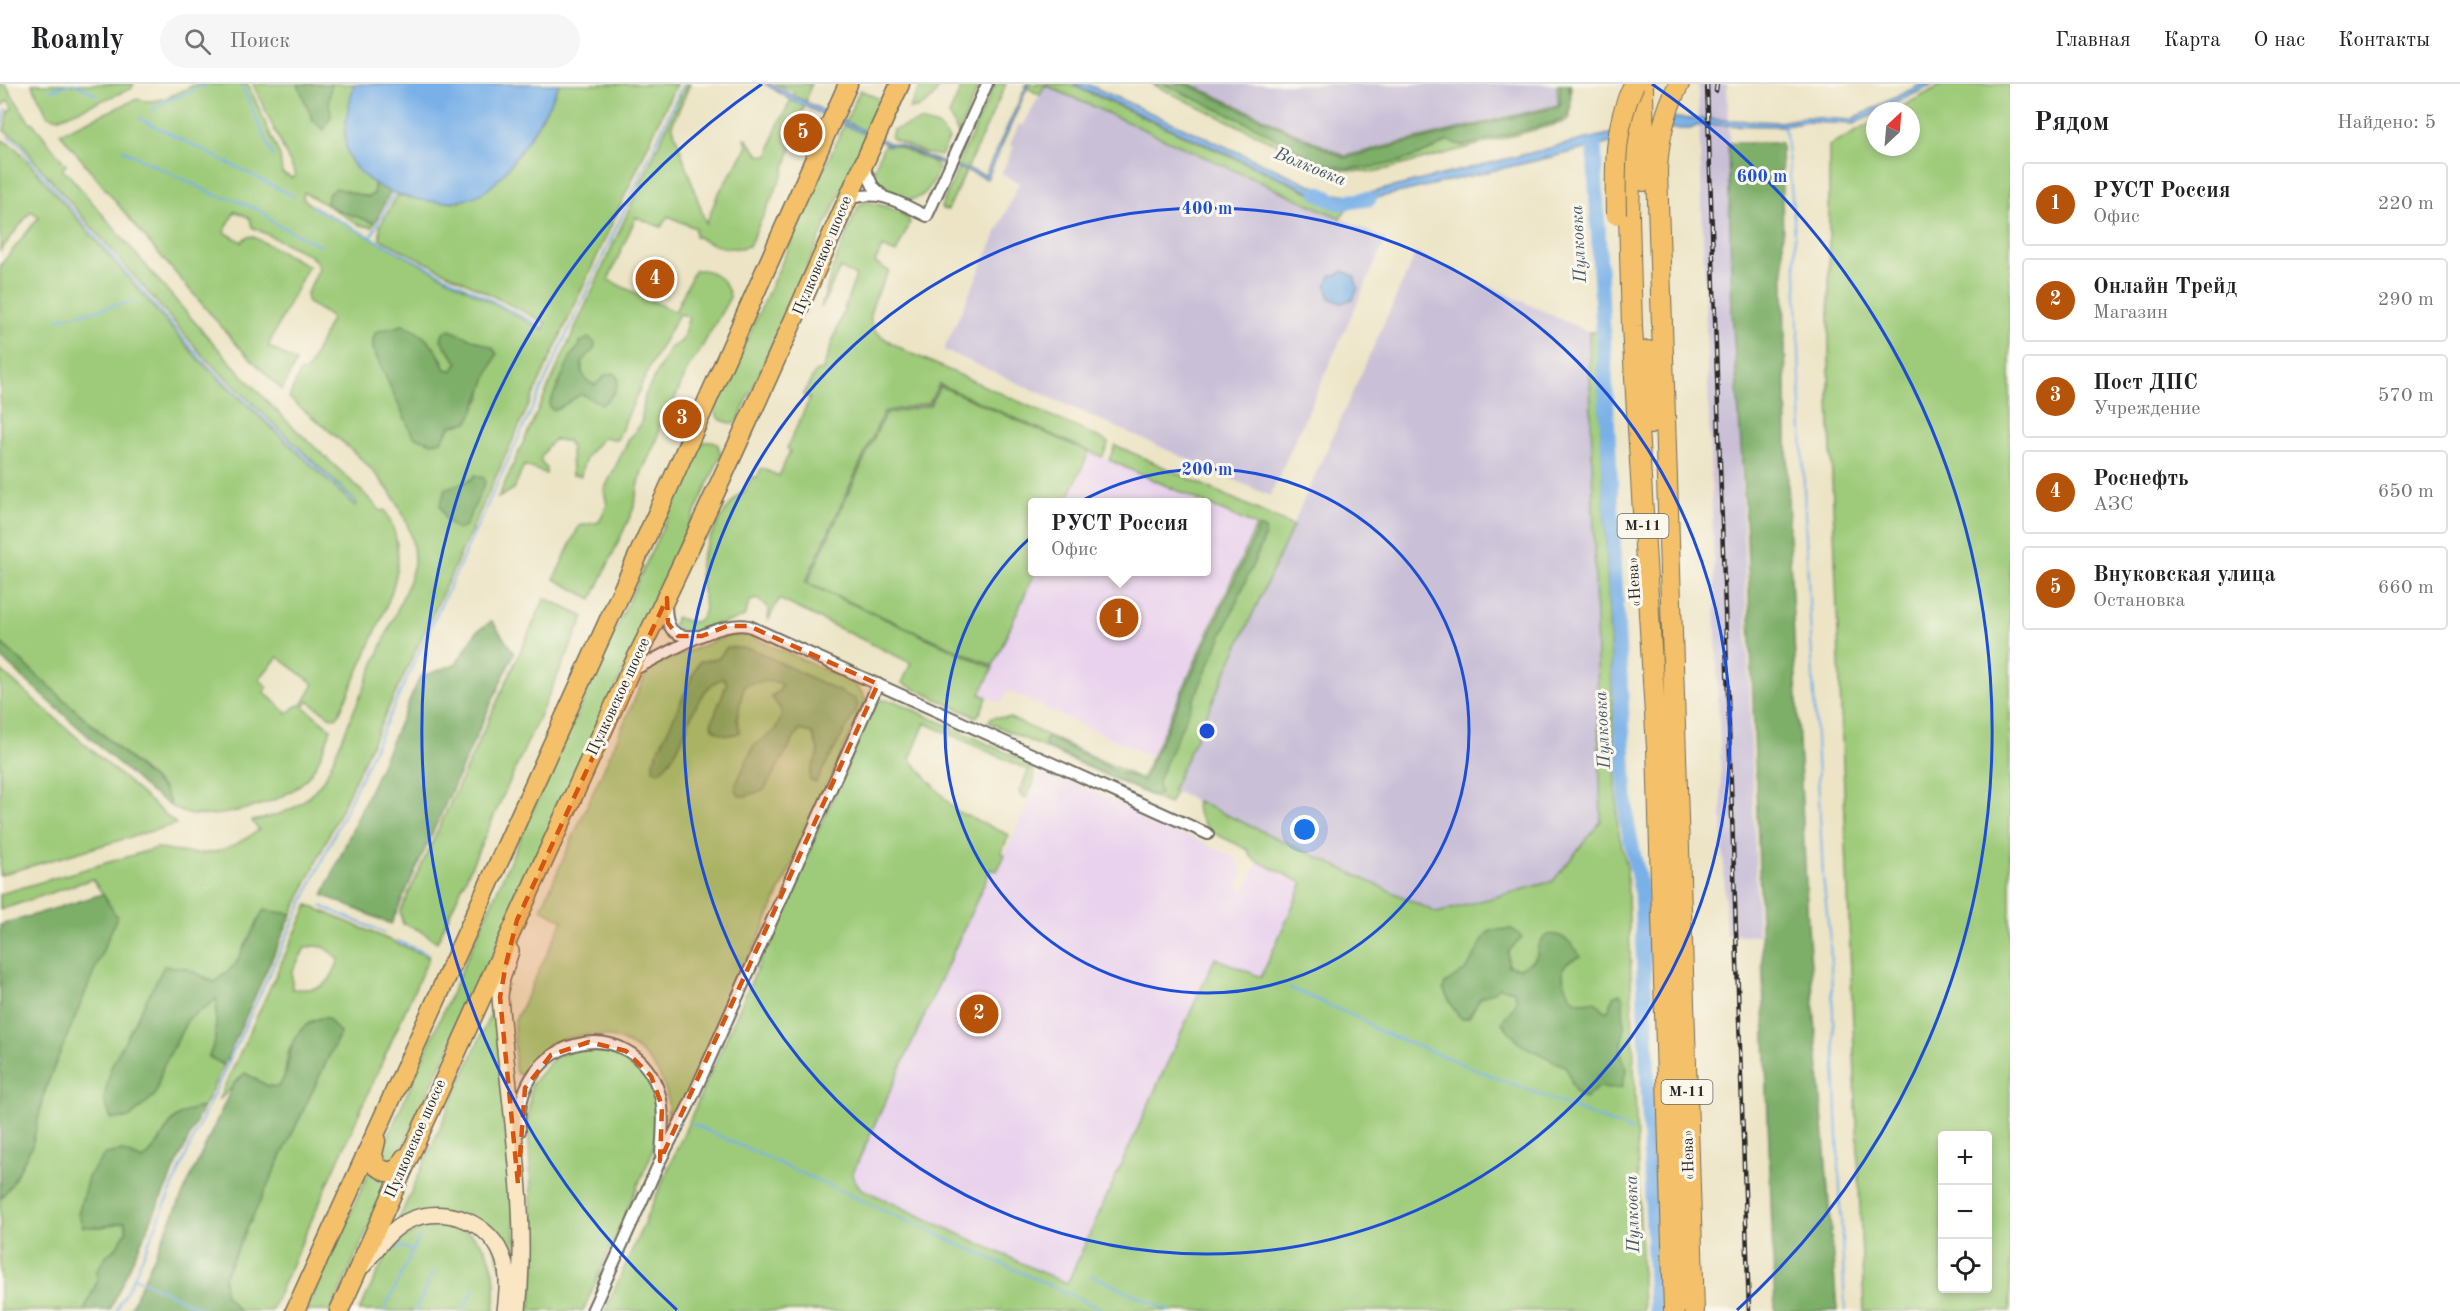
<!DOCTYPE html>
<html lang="ru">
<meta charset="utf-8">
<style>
body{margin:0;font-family:"Old Standard TT",serif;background:#f6f6f6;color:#202124}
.controls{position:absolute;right:18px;bottom:18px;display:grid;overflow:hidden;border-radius:6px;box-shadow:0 3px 9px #0003}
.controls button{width:54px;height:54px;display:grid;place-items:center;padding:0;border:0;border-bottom:2px solid #e0e0e0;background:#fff;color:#202124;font:30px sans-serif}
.compass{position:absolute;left:1866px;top:18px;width:54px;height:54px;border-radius:50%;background:#fff;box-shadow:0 3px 9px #0003;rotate:26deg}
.you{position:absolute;left:1305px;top:746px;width:21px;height:21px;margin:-15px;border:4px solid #fff;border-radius:50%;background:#1a73e8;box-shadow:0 0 0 9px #1a73e833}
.badge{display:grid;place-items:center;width:39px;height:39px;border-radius:50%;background:#b45309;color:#fff;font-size:20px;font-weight:700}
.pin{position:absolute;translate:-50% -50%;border:3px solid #fff;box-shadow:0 2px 6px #0006}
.popup{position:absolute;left:1028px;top:414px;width:183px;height:78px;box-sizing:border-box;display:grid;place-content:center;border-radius:6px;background:#fff;filter:drop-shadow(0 2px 4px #0005);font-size:20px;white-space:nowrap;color:#757577}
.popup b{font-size:22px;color:#202124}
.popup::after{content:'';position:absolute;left:50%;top:100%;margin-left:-12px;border:12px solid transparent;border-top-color:#fff}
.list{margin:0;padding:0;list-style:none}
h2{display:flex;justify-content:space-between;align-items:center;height:78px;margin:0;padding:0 24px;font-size:26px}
h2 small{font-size:20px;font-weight:400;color:#757577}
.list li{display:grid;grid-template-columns:39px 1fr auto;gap:18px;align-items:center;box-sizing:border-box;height:84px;margin:0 12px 12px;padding:0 12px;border:2px solid #e0e0e0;border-radius:6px}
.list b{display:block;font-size:22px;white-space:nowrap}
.list p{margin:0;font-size:20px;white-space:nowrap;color:#757577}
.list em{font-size:20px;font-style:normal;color:#757577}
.icon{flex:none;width:33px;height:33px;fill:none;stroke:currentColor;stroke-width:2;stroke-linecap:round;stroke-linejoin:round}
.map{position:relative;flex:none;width:2010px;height:1227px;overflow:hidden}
header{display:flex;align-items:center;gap:36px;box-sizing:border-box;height:84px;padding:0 30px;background:#fff;border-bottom:2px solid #e0e0e0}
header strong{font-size:28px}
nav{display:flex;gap:33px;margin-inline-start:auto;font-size:21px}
.search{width:420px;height:54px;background:#f6f6f6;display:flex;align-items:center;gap:15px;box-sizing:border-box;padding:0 21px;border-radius:33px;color:#757577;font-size:22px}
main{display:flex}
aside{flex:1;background:#fff}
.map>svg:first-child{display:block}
.built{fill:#e9d2ed}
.industrial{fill:#c9bfd7}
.green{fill:#9ecb79;stroke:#647b52;stroke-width:1.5;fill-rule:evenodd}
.forest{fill:#7eaf69;stroke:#546d4a;stroke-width:1.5}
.water{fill:#79b0e8;stroke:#526e8a;stroke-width:1.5}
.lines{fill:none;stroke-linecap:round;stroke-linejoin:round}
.stream{stroke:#79b0e8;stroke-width:2}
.river{stroke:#79b0e8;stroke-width:15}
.minor-casing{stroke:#6f6c61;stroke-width:14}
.secondary-casing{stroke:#6f6c61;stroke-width:18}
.trunk-casing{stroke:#6f6c61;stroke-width:21}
.motorway-casing{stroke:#6f6c61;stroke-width:22}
.minor{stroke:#fff;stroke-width:10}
.secondary{stroke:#fbe6c3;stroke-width:15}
.trunk{stroke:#f4c16a;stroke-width:18}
.motorway{stroke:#f4c16a;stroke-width:20}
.rail-casing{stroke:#2b2b2b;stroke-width:4.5}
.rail{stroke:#fbf7ec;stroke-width:2;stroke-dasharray:7;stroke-linecap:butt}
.motorway-bridge-casing{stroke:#6f6c61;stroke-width:22;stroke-linecap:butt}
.motorway-bridge{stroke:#f4c16a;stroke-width:20}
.marked{fill:#d5540f;fill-opacity:0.2;stroke:#d5540f;stroke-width:4.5;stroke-dasharray:12 8;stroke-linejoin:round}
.ring{fill:none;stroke:#1d4ed8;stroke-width:3}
.labels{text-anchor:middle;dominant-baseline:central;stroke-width:6;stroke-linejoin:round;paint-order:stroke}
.shield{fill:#fbf7ec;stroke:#696865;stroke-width:1.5}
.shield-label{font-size:15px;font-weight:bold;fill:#2b2b2b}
.street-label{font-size:16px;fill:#2b2b2b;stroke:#fbf7ec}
.water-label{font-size:18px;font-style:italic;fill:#465a6d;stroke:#fbf7ec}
.centre{fill:#1d4ed8;stroke:#fbf7ec;stroke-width:3}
.ring-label{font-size:18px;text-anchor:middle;font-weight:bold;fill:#1d4ed8;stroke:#fbf7ec;stroke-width:6;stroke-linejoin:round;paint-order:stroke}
</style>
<header>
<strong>Roamly</strong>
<div class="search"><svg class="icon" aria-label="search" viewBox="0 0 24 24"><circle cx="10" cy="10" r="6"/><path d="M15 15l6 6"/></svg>Поиск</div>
<nav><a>Главная</a><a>Карта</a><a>О нас</a><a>Контакты</a></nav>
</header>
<main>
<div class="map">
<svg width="2010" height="1227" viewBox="0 0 2010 1227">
<rect width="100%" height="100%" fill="#fbf7ec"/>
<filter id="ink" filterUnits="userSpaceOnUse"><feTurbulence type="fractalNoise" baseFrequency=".0167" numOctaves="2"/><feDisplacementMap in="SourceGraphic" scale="12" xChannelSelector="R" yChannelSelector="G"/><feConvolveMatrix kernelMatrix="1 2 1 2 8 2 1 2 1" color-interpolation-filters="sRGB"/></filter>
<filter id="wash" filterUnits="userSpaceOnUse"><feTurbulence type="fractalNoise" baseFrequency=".008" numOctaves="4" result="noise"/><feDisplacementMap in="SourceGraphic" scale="24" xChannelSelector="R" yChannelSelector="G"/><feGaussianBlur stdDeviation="1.35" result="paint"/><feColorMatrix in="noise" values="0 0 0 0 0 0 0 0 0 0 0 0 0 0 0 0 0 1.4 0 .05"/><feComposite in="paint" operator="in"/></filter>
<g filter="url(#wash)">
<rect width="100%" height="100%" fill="#ece4c5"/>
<path class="built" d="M939,300L1204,418H1032V488H1206V420L1256,442L1152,673L1008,607L1001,619L980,610L992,584L805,499L884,327L929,319Z
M1043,684L1236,774L1243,790L1238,802L1244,806L1259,777L1303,798L1261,894L1215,874L1067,1201L860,1104L852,1091L992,784L998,786Z"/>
<path class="industrial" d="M1191,0H1557L1558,21L1345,72Z
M1698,0H1727L1758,851H1726Z
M1045,1L1386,155L1270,412L944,266L1019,99L1001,90L1014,63L1010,61L1019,40L1023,42Z
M1416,169L1589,248L1601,737L1553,797L1437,829L1172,706Z"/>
<path class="green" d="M0,0H5L30,39L32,38L66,81L62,86L68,90C133,166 197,244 266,316C303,355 345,388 381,427L385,426C412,473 391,512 371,558C361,582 350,606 339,630L336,634L331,633L308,617L304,623L331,645C325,662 319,680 306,695C285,719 224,734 192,731C184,730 178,726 171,722L164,705L0,558V182L39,133L31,127L0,167V64L2,56L16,64L199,276L355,422L357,419L204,273L32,74L22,58L4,47L9,26L13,24L8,16L0,23ZM278,573L314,600L302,621L297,622L287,629L264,608L267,603L259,595Z
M32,0H134L131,5L59,34L48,32Z
M196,0H248L280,72L282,89L292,94L296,92L253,0H354C346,41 336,70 374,99V110C364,115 355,110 345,106L326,120L337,126L375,139L372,143L360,141L304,108L303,114L309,120L543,246L546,239L380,155V142L397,112C414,109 438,121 460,118C468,116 497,96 503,90C519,72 550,23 559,0H676L443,508L292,830L263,827L235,881L215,898L185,884L155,1011L163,983L188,935L217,915L215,956L209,973L224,981L203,1023C161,1030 170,1053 143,1076L122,1067L101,1143L125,1138L127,1147L115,1165L106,1172L97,1198L84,1227H0V1115C34,1073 37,1033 52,983C69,925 86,868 103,810L92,795L0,826V810L157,764C201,774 221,772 259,746L252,737C288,730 305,722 326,692L407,503C409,495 414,485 414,477C414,405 339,356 289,314L300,288L307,287L331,235L330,232L308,219L306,211L319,185L316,177L309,171L252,143L250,134L235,127L224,148L242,158L245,154L252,152L308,182L268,262L296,278L282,306L238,262L142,150L60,49L137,15C158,22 177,9 196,0ZM403,241L442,275L444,284L452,287L458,279L446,264L497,270L485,295L481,314L460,341L451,342L441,357L432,358L413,352L373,265L376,248Z
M686,0H690L672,41L706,140L718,110L747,64L745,53L759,71L769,72L775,47L795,8L775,0H811L783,90L749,162C729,168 713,161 695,152V144L668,132L661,143L636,133L608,196L675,228L694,187C710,182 727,196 730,213L699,268L689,282L666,335L659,341L658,353L641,390L633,426L592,515L554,495L579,442L599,438L607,421L604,406L629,355L641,340L645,311L670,264L682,257L689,232L679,230L650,282L617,356L604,353C591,366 583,374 581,392L572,391L571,364L567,357L554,356L547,363L540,376L546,384V390L524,381L514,405L498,414Z
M922,0H941C934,14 926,24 909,25Z
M963,0H980L958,50L949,31Z
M995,0H1006L954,113L948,126L942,125L941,123L958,85V80Z
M1026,0H1069L1335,120H1350L1340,134L1045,1L1040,11L1024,2Z
M1152,0H1191L1345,72L1558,21L1557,0H1571L1570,34L1561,39L1387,85L1371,88L1336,85L1323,83Z
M1943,0H2010V1227H1864L1829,315V62L1875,37V63H1911V27H1894ZM1942,1052H1988V1204H1942Z
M860,6L882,16L739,334L733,340L721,336L717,332L715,326Z
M920,37L938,42L949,55L941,72L924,69L891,54L893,46Z
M892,60L931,77L939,83C925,126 904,121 873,96L875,83L884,61L890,62Z
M865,118C879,120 903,126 910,138L896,169L882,163L875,179L889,187C882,201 864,228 873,244C879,254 895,260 904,266L1109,358L1102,373L939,300L929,319L884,328L805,499L993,584L980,610L987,613L980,629L976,633L902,599L911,579L779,515L768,537L769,524L757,515L750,517L744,533L686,551L673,541L676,533C690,539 701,542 705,525C704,512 699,496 700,482C701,464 730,414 746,406L752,392L757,394L761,384L779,392L790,367L787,364L810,314L803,311L816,287H822L856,192L840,184L821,224L834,180L859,121Z
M1589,248H1597L1618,746L1627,783L1643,1227H605L874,621L881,616L894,617L1025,677L1034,687V698L1027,713H1023L1019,708L1029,686L925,639L910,675L956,727L1009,751L1001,769L1005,771L997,787L991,785L852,1091L860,1104L1067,1200L1215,874L1261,893L1303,799L1253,775L1247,765L1207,746C1205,735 1193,730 1197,717L1437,829L1553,797L1601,737Z
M940,302L1089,368L1066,418H1032V488H1035L993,582L807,499L885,330L930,321Z
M713,357L718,361L721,371L550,749L399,1071L394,1076L384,1074L382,1066L526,741L700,362L704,358Z
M1115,361L1293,442L1172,706L1175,708L1169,720L990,639L989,636L994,633L1010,634L1141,695L1152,673L1256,442L1109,376Z
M545,514L584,533L437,858L419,846L403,840L400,828Z
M741,551L750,552L854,599L864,611L865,617L669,1055L666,1054C667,1039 670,1021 666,1007C650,957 599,938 554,960C539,967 532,982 520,991L516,989L515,985L514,939L563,836L541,825L649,583L727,552Z
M0,586L176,740L0,791Z
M308,821L429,873L271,1227H239L225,1211L224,1193L340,949L311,937C300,947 292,956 288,970C285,983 287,993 278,1003L268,1002L245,990L218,1017ZM314,862L324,863L339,875C330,903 321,907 292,905V888L305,864Z
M495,920L516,1158L512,1211L486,1141L399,1135Z
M591,963L610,965L640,983L657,1012L658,1043L652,1069L583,1227H530L534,1183L528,1036L531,1001L554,974L572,966Z
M370,1086L376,1093L390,1096L331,1227H306Z
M440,1138C490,1148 499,1181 494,1227H359L391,1162L421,1144Z"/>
<path class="forest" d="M298,0H331L329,17L331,32L324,46L313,37Z
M1163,0H1186L1345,74L1558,23L1560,20V0H1569C1570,16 1576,29 1559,37L1463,62L1448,57C1412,78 1356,94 1316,77L1256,43Z
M1728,59H1781L1789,452L1808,842L1837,1227H1775L1747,453L1732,227Z
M374,99L390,108L375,139L337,126L326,120L329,109L336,104L368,113L374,110Z
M403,241C422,248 439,264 444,284L452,287L458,279L441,256L443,248L450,246L492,263L497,270C486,292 480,316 468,338L451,342L441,357L432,359L413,352L373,265V256L376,248Z
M589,254L595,259L594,265L582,278V288L587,297L595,301L606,291L614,289L618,294C618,305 611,314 602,320L581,310L558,325L552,326L549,321L572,270L579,263L580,258Z
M475,391L484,394L485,399L465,443L458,446L446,436L440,421L446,404L471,396Z
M1259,443L1265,446V453L1158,697L1160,710L1153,712L1046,663L1045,656L1047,653L1096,676L1119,690H1125L1143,697Z
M492,537L514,569L391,840L323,811L420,593L456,580L477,547Z
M0,558L164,706L171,722L149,707L0,573Z
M727,563L752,565L855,615L858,621L856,627L816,698L810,696C808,685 817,678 818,668C818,662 814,655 812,649L799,646L764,706L746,712H739L736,706V700L754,661L774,647L781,634V626L771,612L778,608L782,602L778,598C767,597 753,597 744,602L737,635L740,648C730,654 716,651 711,640L727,599L723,594C686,609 690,667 658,688L653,685V678L699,578L719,574Z
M103,810L117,833L45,1005L32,1062L11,1101L0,1115V841Z
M264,826L292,830L224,981L209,973L215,956L217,915L188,935L163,983L155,1011L129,1034L111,1035L104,1016L111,983L164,882L185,884L215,898L235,881Z
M1512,845L1522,853L1508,868V882L1520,884C1525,881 1533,878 1536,873C1538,869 1537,863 1539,859C1551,840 1573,857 1580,872C1576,875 1571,876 1567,879C1557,887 1568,912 1577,917C1583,920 1590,915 1596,918C1600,921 1602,925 1606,928L1610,924L1613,912L1620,909L1623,914L1624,947L1621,968L1626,986L1622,1003L1610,1005L1598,1003L1585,1015C1571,1009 1572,995 1566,983L1520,960L1502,939C1507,926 1521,924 1514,907L1499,903L1495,907L1480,914L1469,933L1462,935C1453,928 1449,915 1443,905L1445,900L1467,885L1487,849L1493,846Z
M320,934H328L340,949L224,1193L225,1211L239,1227H129L234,999L245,989L268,1002L278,1003C297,982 278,950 320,934Z
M203,1023L110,1226L84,1227L97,1198V1186L106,1172L115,1165L127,1147L125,1138L101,1143H83L78,1130L88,1093L105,1070L122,1067L143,1076C171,1053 161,1030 203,1023Z"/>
<path class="water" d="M354,0H559C548,26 509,90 487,106C451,131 373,114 351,77C338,54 349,23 354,0Z
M765,0H770L889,59C904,59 919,71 934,75C951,81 968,84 985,91L1027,0H1029L987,95C968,86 948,82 928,75C915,70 902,60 888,61L791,16Z
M1073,0H1087L1331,110L1361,111L1586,55L1667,38L1673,34L1781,38L1807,33L1850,36L1922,0H1934L1880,27H1875V30L1853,40L1807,38L1785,42L1699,41L1690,45H1671L1359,118H1334Z
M1343,187L1354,192L1358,204L1353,215L1341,219L1330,214L1326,202L1331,191H1337Z"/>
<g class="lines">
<path class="stream" d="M75,0L97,11
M241,0L273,72
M51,6L69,0
M152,28L158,21L208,0
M139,34L293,112
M1782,40L1786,50L1794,135L1806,455L1823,792L1830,857L1845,1227
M0,47L6,25
M8,53L20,60L29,75L201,275L355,419
M123,66L217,112L233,115L263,128L274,139L321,162
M311,122L543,243
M371,153L393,110
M58,235L134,217
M321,822L385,849
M398,857L428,870
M1290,904L1367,938L1374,945L1632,1047
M693,1040L1106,1227
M393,1165L400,1162L412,1167
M1091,1191L1170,1227
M134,1193L196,1048L683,0
M116,1227L134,1193L206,1227
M384,1227L419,1153
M415,1227L434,1186
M463,1227L473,1206"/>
<path class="river" d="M1594,62L1627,738L1641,807L1656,1227
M1318,109L1338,119L1369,115"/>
</g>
</g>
<g filter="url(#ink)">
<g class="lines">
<defs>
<path id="minor" d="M863,81L873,102L883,112
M848,115C882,105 897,118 927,132L987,0
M666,520C666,543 671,554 696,552
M631,587C660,574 718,535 749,542L1208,750
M520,1047C511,952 634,923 660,1011C665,1030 662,1051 661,1071
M592,1227L660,1077L688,1023L878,600"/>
<path id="secondary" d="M511,867L502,895L500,913C508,1017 529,1123 518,1227
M364,1181C377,1165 390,1144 410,1136C446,1121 492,1138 504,1177C509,1193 507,1210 505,1227"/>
<path id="trunk" d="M376,1057L373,1070L376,1082L387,1088L398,1085L404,1074
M295,1227L665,412L848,0
M339,1227L630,587C726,394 810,196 900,0"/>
<path id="motorway" d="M1643,0L1644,97
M1679,0C1665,27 1658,57 1657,87L1694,1227
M1632,18L1629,132L1632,243L1657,664L1674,1227
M1648,267L1650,340"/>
</defs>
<use href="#minor" class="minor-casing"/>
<use href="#secondary" class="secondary-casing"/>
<use href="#trunk" class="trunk-casing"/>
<use href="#motorway" class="motorway-casing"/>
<use href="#minor" class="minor"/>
<use href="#secondary" class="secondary"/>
<use href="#trunk" class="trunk"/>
<use href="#motorway" class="motorway"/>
<defs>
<path id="rail" d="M1707,0L1749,1227
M1716,7L1717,0"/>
</defs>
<use href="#rail" class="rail-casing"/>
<use href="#rail" class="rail"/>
<defs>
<path id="motorway-bridge" d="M1616,130C1615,85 1614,41 1634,0"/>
</defs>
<use href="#motorway-bridge" class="motorway-bridge-casing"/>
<use href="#motorway-bridge" class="motorway-bridge"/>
</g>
</g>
<path class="marked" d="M667,514L668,539L678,552H702L727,542H749L878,600L660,1077L662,1022L651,992L626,967L589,958L551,971L525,1004L518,1100L500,913L506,880L517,836Z"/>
<g class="ring">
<circle cx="1207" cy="647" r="262"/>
<circle cx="1207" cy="647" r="523"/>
<path d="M677 1226A785 785 0 0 1 762 0M1652 0A785 785 0 0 1 1737 1226"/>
</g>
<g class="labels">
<g class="shield">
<rect x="1617.5" y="430" width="51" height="24" rx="4.5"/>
<rect x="1661.5" y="996" width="51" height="24" rx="4.5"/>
</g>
<g class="shield-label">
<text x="1643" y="442">М-11</text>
<text x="1687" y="1008">М-11</text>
</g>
<g class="street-label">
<text transform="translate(823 172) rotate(-67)">Пулковское шоссе</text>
<text transform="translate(1635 498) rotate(-94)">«Нева»</text>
<text transform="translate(619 613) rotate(-65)">Пулковское шоссе</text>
<text transform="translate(416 1055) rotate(-66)">Пулковское шоссе</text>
<text transform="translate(1689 1071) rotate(-92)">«Нева»</text>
</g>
<g class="water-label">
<text transform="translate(1310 83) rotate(22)">Волковка</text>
<text transform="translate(1579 160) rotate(-93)">Пулковка</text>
<text transform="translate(1603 646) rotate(-93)">Пулковка</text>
<text transform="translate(1633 1130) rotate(-92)">Пулковка</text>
</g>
</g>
<circle cx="1207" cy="647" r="9" class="centre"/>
<g class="ring-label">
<text x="1762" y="98">600 m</text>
<text x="1207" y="130">400 m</text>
<text x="1207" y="391">200 m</text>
</g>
</svg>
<div class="controls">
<button>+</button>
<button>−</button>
<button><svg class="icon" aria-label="locate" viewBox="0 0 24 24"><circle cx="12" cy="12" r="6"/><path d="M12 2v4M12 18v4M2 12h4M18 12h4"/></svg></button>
</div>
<svg class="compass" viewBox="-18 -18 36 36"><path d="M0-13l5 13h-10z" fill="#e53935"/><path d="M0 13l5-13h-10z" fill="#757577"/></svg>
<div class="you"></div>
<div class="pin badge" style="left:1119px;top:534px">1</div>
<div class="popup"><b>РУСТ Россия</b>Офис</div>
<div class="pin badge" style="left:979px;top:930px">2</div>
<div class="pin badge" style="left:682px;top:335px">3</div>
<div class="pin badge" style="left:655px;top:195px">4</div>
<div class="pin badge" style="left:803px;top:49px">5</div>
</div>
<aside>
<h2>Рядом<small>Найдено: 5</small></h2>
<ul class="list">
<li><span class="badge">1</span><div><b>РУСТ Россия</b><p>Офис</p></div><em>220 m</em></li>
<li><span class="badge">2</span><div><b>Онлайн Трейд</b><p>Магазин</p></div><em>290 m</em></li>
<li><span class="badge">3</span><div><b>Пост ДПС</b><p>Учреждение</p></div><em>570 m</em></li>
<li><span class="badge">4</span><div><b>Роснефть</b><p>АЗС</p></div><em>650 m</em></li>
<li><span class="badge">5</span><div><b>Внуковская улица</b><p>Остановка</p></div><em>660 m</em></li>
</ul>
</aside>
</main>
